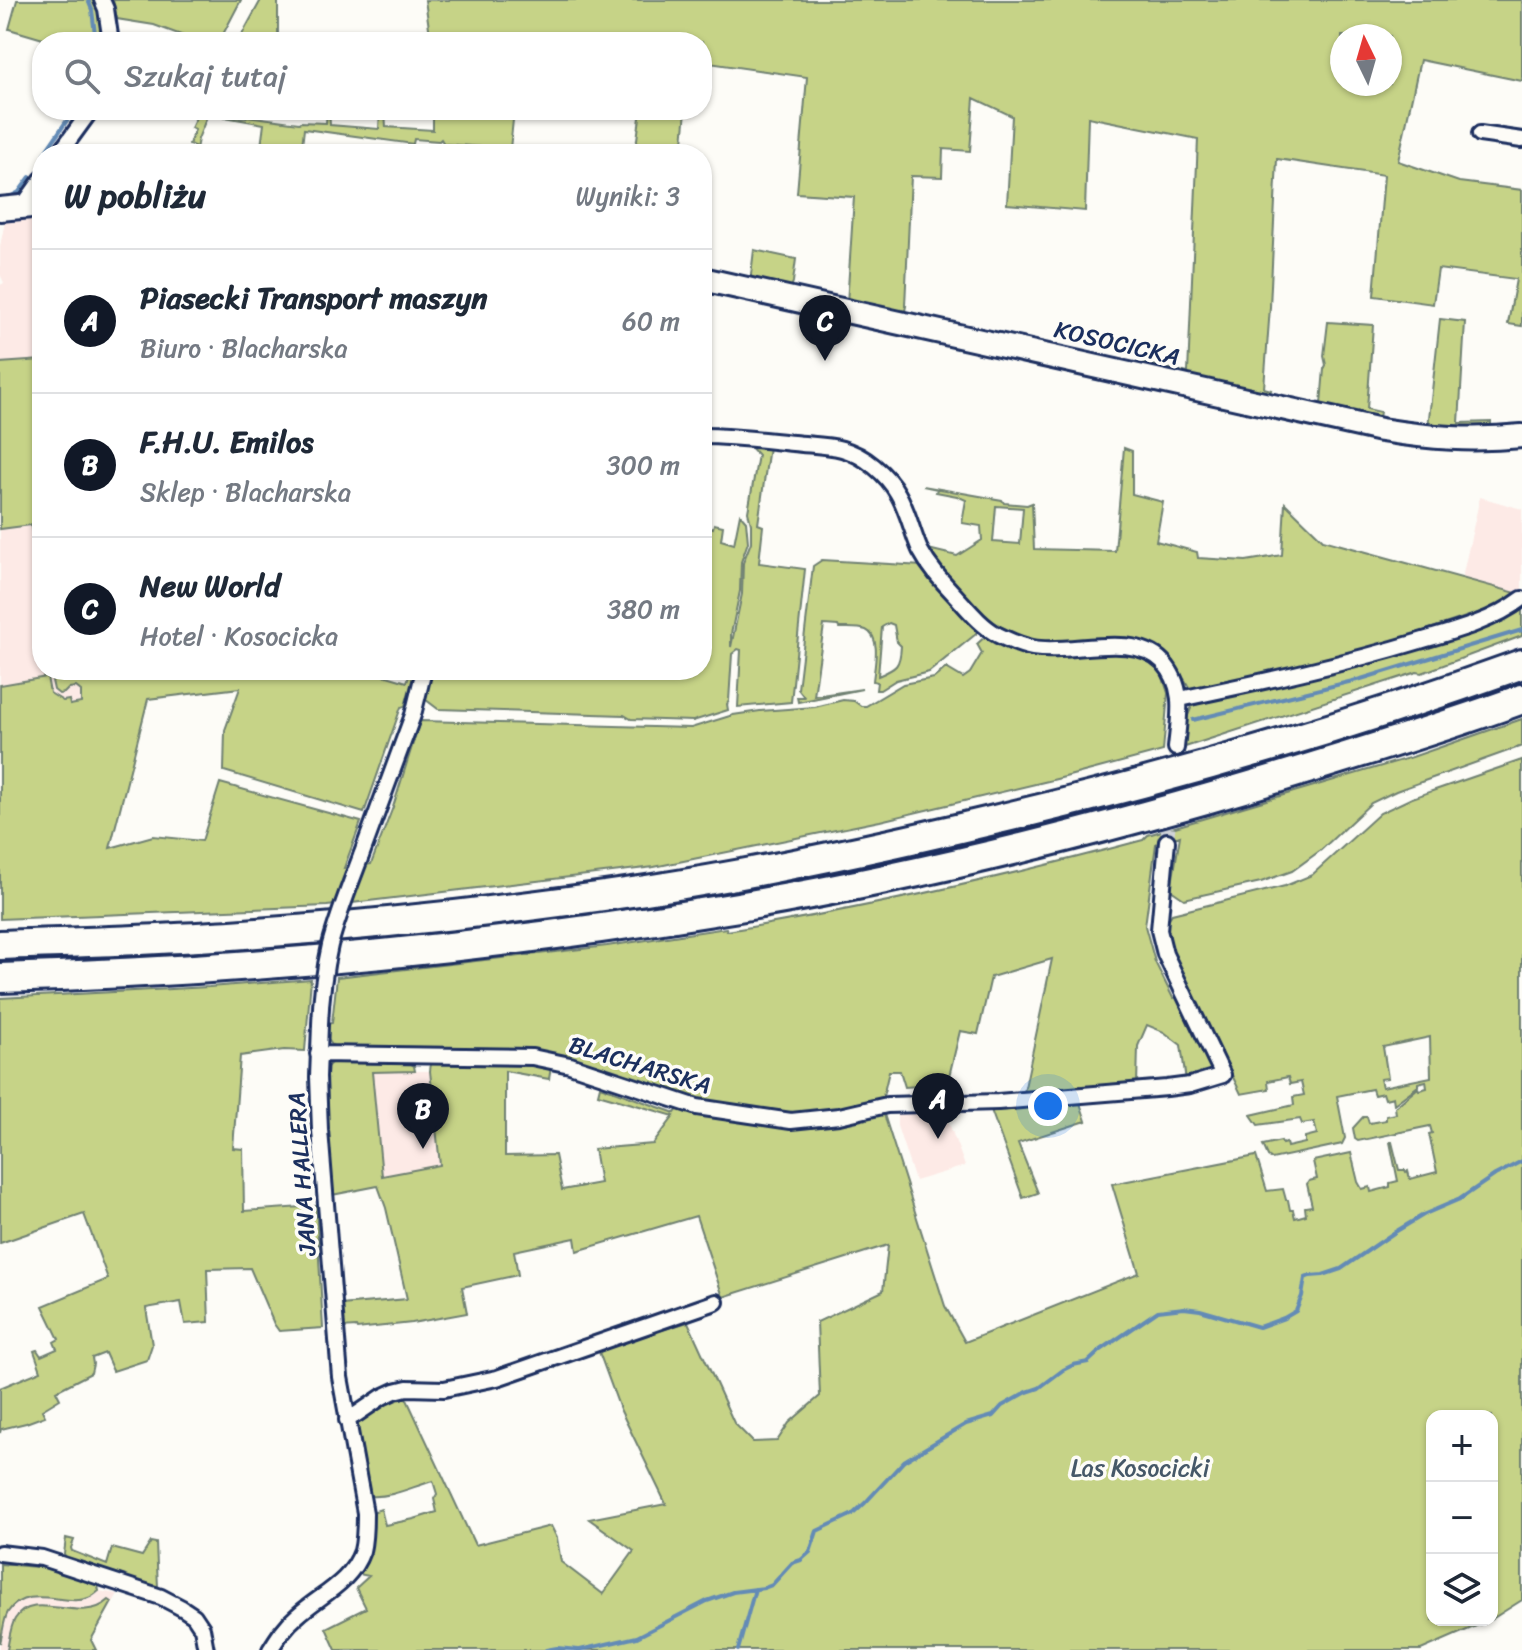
<!DOCTYPE html>
<html lang="pl">
<meta charset="utf-8">
<style>
body{margin:0;font-family:Sriracha,sans-serif;background:#f2f2f3;color:#1f2937}
.controls{position:absolute;right:24px;bottom:24px;display:grid;overflow:hidden;border-radius:16px;box-shadow:0 2px 6px #0004}
.controls button{width:72px;height:72px;display:grid;place-items:center;padding:0;border:0;border-bottom:2px solid #e0e1e3;background:#fff;color:#1f2937;font:40px sans-serif}
.compass{position:absolute;left:1330px;top:24px;width:72px;height:72px;border-radius:50%;background:#fff;box-shadow:0 2px 6px #0004;rotate:355deg}
.you{position:absolute;left:1048px;top:1106px;width:28px;height:28px;margin:-20px;border:6px solid #fff;border-radius:50%;background:#1a73e8;box-shadow:0 0 0 12px #1a73e833}
.badge{display:grid;place-items:center;width:52px;height:52px;border-radius:50%;background:#111827;color:#fff;font-size:26px;font-weight:700}
.pin{position:absolute;translate:-50% -66px;filter:drop-shadow(0 2px 4px #0008)}
.pin::after{content:'';position:absolute;top:42px;width:28px;height:24px;background:inherit;clip-path:polygon(0 0,100% 0,50% 100%)}
.list{margin:0;padding:0;list-style:none}
h2{display:flex;justify-content:space-between;align-items:center;height:104px;margin:0;padding:0 32px;font-size:34px}
h2 small{font-size:26px;font-weight:400;color:#747a83}
.list li{display:grid;grid-template-columns:52px 1fr auto;gap:24px;align-items:center;box-sizing:border-box;height:144px;padding:0 32px;border-top:2px solid #e0e1e3}
.list b{display:block;font-size:30px;white-space:nowrap}
.list p{margin:0;font-size:26px;white-space:nowrap;color:#747a83}
.list em{font-size:26px;font-style:normal;color:#747a83}
.icon{flex:none;width:44px;height:44px;fill:none;stroke:currentColor;stroke-width:2;stroke-linecap:round;stroke-linejoin:round}
.map{position:relative;flex:none;width:1522px;height:1650px;overflow:hidden}
.search{position:absolute;background:#fff;box-shadow:0 2px 6px #0004;left:32px;top:32px;width:680px;height:88px;display:flex;align-items:center;gap:20px;box-sizing:border-box;padding:0 28px;border-radius:32px;color:#747a83;font-size:30px}
.panel{position:absolute;background:#fff;box-shadow:0 2px 6px #0004;left:32px;top:144px;width:680px;height:536px;border-radius:32px}
.map>svg:first-child{display:block}
.built{fill:#fdeae6}
.green{fill:#c6d387;stroke:#708172;stroke-width:2;fill-rule:evenodd}
.lines{fill:none;stroke-linecap:round;stroke-linejoin:round}
.stream{stroke:#638bb6;stroke-width:4}
.street-tunnel{stroke:#d0d3d8;stroke-width:14;stroke-dasharray:14 7;stroke-linecap:butt}
.street-casing{stroke:#1b2f5e;stroke-width:20}
.secondary-casing{stroke:#1b2f5e;stroke-width:28}
.highway-casing{stroke:#1b2f5e;stroke-width:34}
.street{stroke:#fdfcf7;stroke-width:14}
.secondary{stroke:#fdfcf7;stroke-width:22}
.highway{stroke:#fdfcf7;stroke-width:28}
.street-bridge-casing{stroke:#1b2f5e;stroke-width:20;stroke-linecap:butt}
.street-bridge{stroke:#fdfcf7;stroke-width:14}
.labels{text-anchor:middle;dominant-baseline:central;stroke-width:7;stroke-linejoin:round;paint-order:stroke}
.street-label{font-size:24px;fill:#1b2f5e;stroke:#fdfcf7}
.park-label{font-size:24px;fill:#465868;stroke:#fdfcf7}
</style>
<div class="map">
<svg width="1522" height="1650" viewBox="0 0 1522 1650">
<rect width="100%" height="100%" fill="#fdfcf7"/>
<filter id="ink" filterUnits="userSpaceOnUse"><feTurbulence type="fractalNoise" baseFrequency=".0125" numOctaves="2"/><feDisplacementMap in="SourceGraphic" scale="16" xChannelSelector="R" yChannelSelector="G"/><feConvolveMatrix kernelMatrix="1 2 1 2 8 2 1 2 1" color-interpolation-filters="sRGB"/></filter>
<g filter="url(#ink)">
<path class="built" d="M42,218V360L0,363V285L4,283L0,274V246L5,221Z
M42,496V670H239L241,688L0,715V502Z
M1480,497L1522,509V591L1520,594L1462,578Z
M372,1071H430L441,1176L384,1193Z
M944,1110L965,1166L915,1181L897,1126V1114Z
M59,1577L99,1591L118,1594L91,1640L96,1650H0V1584Z"/>
<path class="green" d="M17,0H95L102,27L103,42H42L43,39L9,29Z
M113,0H241L219,42H200L154,25L117,19Z
M261,0H278V42H238Z
M425,0H1522V81L1420,60L1398,161L1459,182L1522,190V326L1508,324L1516,279L1438,269L1433,304L1374,296L1384,175L1277,159L1270,307L1264,388L1271,390L1268,396L1232,387V383L1226,382L1224,386L1143,370L1144,363L1188,373L1198,139L1088,117L1085,211L1007,204L1012,116L974,98L970,151L943,149L942,177L911,176L905,306H906L904,316L847,304L854,197L797,193L807,77L702,62V42H431ZM1342,36H1390V84H1342Z
M327,110H329L330,125L379,129L380,110H385L386,127L433,130V110H514L510,149L444,144L441,139L439,141L414,139L413,144L304,129L301,154H260L264,124L208,114L198,139L195,154H190L194,146L189,144L195,130L191,128L198,113L246,118L247,116L299,123L300,122L326,123Z
M641,110H686L682,154H635Z
M754,250L796,259L793,282L790,291L750,283Z
M1440,319L1465,322L1459,423L1491,422V430L1428,427Z
M1328,322L1373,325L1367,409L1380,412L1378,422L1323,407L1321,404L1324,369L1326,365L1324,356Z
M42,360V556L34,547L31,525L0,529V363Z
M749,445L769,447L758,524L763,526L759,563L805,569L791,702L738,707L741,650L738,649L732,654L729,701L727,704L728,710L693,721L631,719L624,715L438,709L421,696L428,670H702V494H707L702,526L713,528L714,524L723,526L721,540L734,544L740,514L746,521L748,542L741,562L740,591L731,634V647L742,594L743,563L751,542V524L748,512L758,455Z
M1124,448L1132,451V494L1163,502L1156,541L1197,552L1198,558L1246,561L1282,555L1285,503L1323,540L1520,594L1502,605L1357,653L1228,682L1196,691L1190,689C1146,607 1098,656 1031,642C1003,637 984,618 965,598C958,591 949,584 943,576C936,569 932,558 928,549L957,556L982,540L981,526L962,523L966,500L957,496L936,492L937,489L923,486L1002,500L1004,503L1027,505L1032,503L1034,549L1115,551ZM996,506L1023,508L1020,544L993,542Z
M822,560L923,566L977,624L976,634L929,672L896,680L880,690H876L877,682L873,681C874,668 882,637 866,630C859,627 847,628 839,628L838,626L824,625L814,696L862,689L798,702L797,697H804L798,689L813,566ZM889,623L894,625L897,642L901,646C900,666 897,668 878,676L882,627Z
M1522,607V636L1422,673L1417,672L1185,747L1186,720L1192,706L1212,699L1293,683L1392,657L1474,631Z
M988,634L997,639L1125,651L1149,658L1159,666L1168,693L1163,751L1065,777L880,821L654,867L327,906L0,919V685L47,677L50,693L63,701L69,700L70,705L81,703V691L76,687L69,688L64,693L59,694L54,690L51,676L63,675L67,670H367L407,682L411,670H415L405,706L401,707L364,813L224,771L225,730L240,688L148,699L110,848L153,836L202,841L220,783L361,822L344,868L371,864L393,807L420,721L691,728L733,715L760,711L815,707L843,700L854,701L861,706H866L903,684L934,678L946,668L963,678L970,673L982,653L977,644Z
M1522,719V746L1396,791L1371,803L1321,850L1292,871L1261,882L1184,899L1171,890L1180,836L1156,844L1145,926L1155,962L1173,998L1187,994L1169,952L1163,927L1172,914L1285,886L1312,875L1380,813L1412,798L1522,760V1600L1492,1619V1416H1432V1620H1490L1421,1650H336L326,1628L366,1608L356,1588L369,1576L359,1574L368,1545L372,1512L381,1509L385,1525L414,1519L437,1512L434,1499L437,1494L433,1481C411,1487 392,1498 369,1496L351,1426L369,1410L404,1393L475,1545L551,1526L557,1538L561,1562L603,1594L634,1551L589,1519L666,1504L620,1409L599,1352L597,1351L558,1365L556,1367V1361L651,1331L655,1332L688,1322L734,1423L753,1442L777,1441L789,1423L820,1396L817,1322L883,1291L888,1245L723,1297L696,1216L577,1251L575,1238L514,1251L518,1275L462,1287L467,1313L412,1323L357,1329L356,1327L342,1328L341,1305L407,1299L386,1208L378,1186L332,1195L325,1078L327,1067L331,1063L366,1061L408,1062L414,1066L415,1071L372,1072L382,1176L440,1165L430,1071L431,1063H522L551,1067L549,1079L505,1071V1156L555,1155L562,1190L600,1183L594,1149L653,1144L674,1116L598,1094L600,1086L675,1113L678,1109L681,1097L619,1074L574,1060L338,1049C327,1043 326,1036 327,1024L332,1023L337,977L607,946L726,928L727,931C868,908 1005,877 1143,840L1148,835L1412,757ZM1052,959L1023,1097L1137,1086L1138,1046L1147,1025L1164,1032L1181,1045L1186,1081L1230,1071L1241,1094L1269,1089L1268,1081L1288,1077L1290,1084L1301,1082L1304,1095L1293,1097L1294,1105L1251,1115L1258,1125L1300,1119L1302,1124L1314,1122L1317,1134L1305,1137V1143L1287,1147L1286,1143L1282,1144L1281,1141L1263,1145L1268,1156L1272,1159L1342,1144L1345,1138L1337,1096L1372,1089L1374,1095L1383,1093L1385,1099L1393,1097L1394,1104L1418,1086V1083L1426,1081L1427,1088L1419,1090L1418,1088L1395,1107L1396,1114L1386,1116V1120L1369,1123L1367,1117H1363L1353,1128L1355,1139L1358,1141L1430,1126L1432,1133L1429,1134L1437,1172L1410,1179L1408,1171L1406,1172L1405,1170H1399L1392,1142H1390L1398,1181L1390,1183V1187L1371,1192L1370,1187L1362,1189L1358,1182L1351,1153L1313,1161L1317,1179L1309,1181L1307,1184L1312,1206L1305,1207L1306,1215L1295,1218L1293,1210H1290L1288,1200H1286L1283,1189L1267,1191L1256,1156L1112,1184L1139,1273L965,1342L945,1306L881,1105L889,1071H900L905,1087L932,1085L944,1097L960,1031L978,1034L991,977ZM1430,1037L1431,1077L1382,1087L1380,1079L1388,1078L1383,1047Z
M311,979L305,1051L284,1050L240,1056L233,1148L243,1149L244,1211L316,1206L323,1328L279,1331L274,1324L250,1268L207,1269L209,1322L185,1324L181,1302L146,1308L152,1345L147,1360L113,1371L105,1353L92,1358L93,1364L91,1373L56,1391L60,1399L42,1410L45,1416L26,1423L1,1429L0,1433V1388L41,1371L34,1351L37,1350L41,1356L57,1349L54,1342L59,1339L43,1306L108,1279L84,1214L0,1243V998L209,987Z
M1080,1103L1086,1121L1018,1143L1038,1193L1023,1198L991,1110Z
M66,1538L74,1540L71,1548L72,1551L107,1565L112,1548L142,1556L151,1542L156,1543L158,1587L155,1590L116,1577L115,1574L109,1572L105,1574L68,1560L64,1554Z
M0,1564L50,1568L55,1566L97,1581L99,1591C95,1594 92,1597 88,1598C67,1607 26,1583 8,1612C3,1621 3,1633 0,1643Z
M109,1600L112,1602L91,1640L96,1650H7C9,1641 10,1627 15,1619C34,1588 81,1626 109,1600Z"/>
<g class="lines">
<path class="stream" d="M88,0L92,10L96,42
M44,154L74,110
M6,199L19,192L30,177
M1193,720L1361,679L1522,630
M546,1650L557,1648L578,1650
M580,1650L637,1637L707,1601L733,1592L764,1588L772,1585L792,1563L801,1560L810,1552L817,1531L853,1514L865,1503L904,1461L966,1424L993,1416L1002,1406L1027,1392L1039,1388L1063,1370L1073,1365L1088,1362L1101,1350L1158,1311L1184,1308L1200,1310L1259,1327L1284,1318L1296,1311L1302,1296L1305,1278L1310,1276L1323,1275L1341,1269L1395,1232L1425,1214L1460,1199L1495,1175L1522,1161
M738,1650L755,1589"/>
<path class="street-tunnel" d="M1167,841L1176,748"/>
<defs>
<path id="street" d="M102,0L106,9L111,42
M1480,134L1522,140
M59,154L91,110
M22,207L42,179
M702,436C732,436 763,440 793,443C809,445 827,445 842,449C864,455 887,474 898,494C908,511 912,532 920,550C929,567 941,580 954,594C967,608 981,626 998,635C1008,640 1022,646 1033,648C1071,655 1133,631 1163,662C1186,687 1179,717 1176,748
M1180,699C1261,682 1341,665 1420,641C1455,631 1493,621 1522,599
M361,856L413,715L424,670
M318,1054L532,1057L570,1065L697,1107L791,1121L839,1116L887,1105L998,1102L1167,1088L1190,1085L1223,1075L1165,954L1159,930L1167,841
M347,1420L357,1414L382,1397L395,1391L407,1388L444,1389L497,1378L716,1302
M0,1553L42,1558L161,1597L182,1608L194,1616L202,1628L206,1650
M270,1650C278,1637 285,1626 297,1616C320,1595 351,1583 362,1551C365,1539 365,1526 365,1513L340,1377L320,1130L318,1077L320,1025"/>
<path id="secondary" d="M0,209L42,205
M702,279L1381,430C1431,438 1472,441 1522,436"/>
<path id="highway" d="M0,945C86,942 172,940 257,933C387,924 517,909 646,890C761,873 876,848 990,821C1170,779 1348,727 1522,664
M0,978C237,971 473,950 707,912C910,880 1111,829 1307,769C1379,747 1451,725 1522,699"/>
</defs>
<use href="#street" class="street-casing"/>
<use href="#secondary" class="secondary-casing"/>
<use href="#highway" class="highway-casing"/>
<use href="#street" class="street"/>
<use href="#secondary" class="secondary"/>
<use href="#highway" class="highway"/>
<defs>
<path id="street-bridge" d="M320,1025C321,998 324,971 330,945C338,915 350,885 361,856"/>
</defs>
<use href="#street-bridge" class="street-bridge-casing"/>
<use href="#street-bridge" class="street-bridge"/>
</g>
</g>
<g class="labels">
<g class="street-label">
<text transform="translate(1117 343) rotate(13)">KOSOCICKA</text>
<text transform="translate(640 1065) rotate(17)">BLACHARSKA</text>
<text transform="translate(302 1174) rotate(-94)">JANA HALLERA</text>
</g>
<g class="park-label">
<text x="1140" y="1468">Las Kosocicki</text>
</g>
</g>
</svg>
<div class="controls">
<button>+</button>
<button>−</button>
<button><svg class="icon" aria-label="layers" viewBox="0 0 24 24"><path d="M12 4l9 5-9 5-9-5zM3 14l9 5 9-5"/></svg></button>
</div>
<svg class="compass" viewBox="-18 -18 36 36"><path d="M0-13l5 13h-10z" fill="#e53935"/><path d="M0 13l5-13h-10z" fill="#747a83"/></svg>
<div class="you"></div>
<div class="pin badge" style="left:938px;top:1139px">A</div>
<div class="pin badge" style="left:423px;top:1149px">B</div>
<div class="pin badge" style="left:825px;top:361px">C</div>
<div class="search"><svg class="icon" aria-label="search" viewBox="0 0 24 24"><circle cx="10" cy="10" r="6"/><path d="M15 15l6 6"/></svg>Szukaj tutaj</div>
<section class="panel">
<h2>W pobliżu<small>Wyniki: 3</small></h2>
<ul class="list">
<li><span class="badge">A</span><div><b>Piasecki Transport maszyn</b><p>Biuro · Blacharska</p></div><em>60 m</em></li>
<li><span class="badge">B</span><div><b>F.H.U. Emilos</b><p>Sklep · Blacharska</p></div><em>300 m</em></li>
<li><span class="badge">C</span><div><b>New World</b><p>Hotel · Kosocicka</p></div><em>380 m</em></li>
</ul>
</section>
</div>
